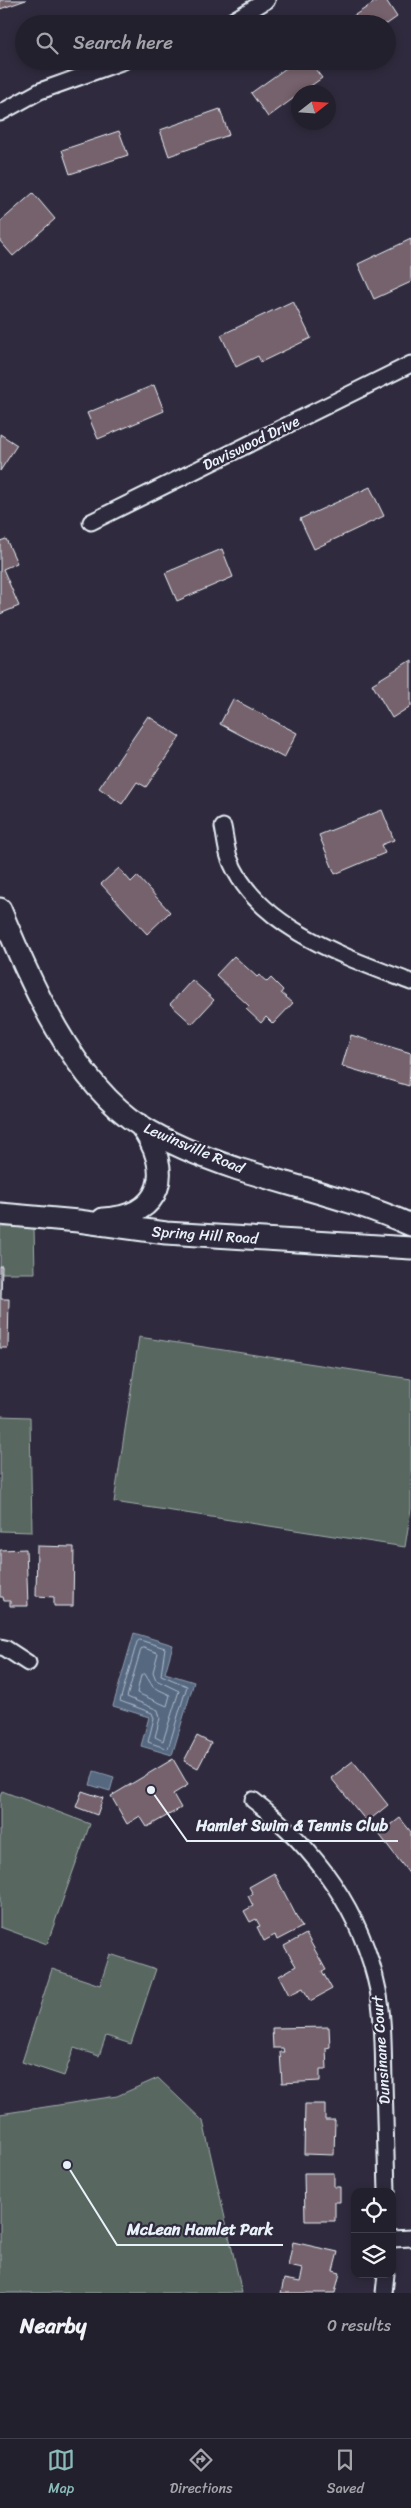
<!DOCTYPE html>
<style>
body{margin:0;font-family:Sriracha,sans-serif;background:#2f2d3a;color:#f1f3f6}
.controls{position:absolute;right:15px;bottom:15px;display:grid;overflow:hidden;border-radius:10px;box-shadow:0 2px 8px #0003}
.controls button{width:45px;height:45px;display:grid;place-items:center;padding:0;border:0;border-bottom:1px solid #403e4a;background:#23202e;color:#f1f3f6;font:25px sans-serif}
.compass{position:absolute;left:291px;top:85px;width:45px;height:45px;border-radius:50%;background:#23202e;box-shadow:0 2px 8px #0003;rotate:73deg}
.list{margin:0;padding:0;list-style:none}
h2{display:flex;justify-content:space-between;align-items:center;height:65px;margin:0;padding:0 20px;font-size:21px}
h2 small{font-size:16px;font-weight:400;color:#a3a3aa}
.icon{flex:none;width:28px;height:28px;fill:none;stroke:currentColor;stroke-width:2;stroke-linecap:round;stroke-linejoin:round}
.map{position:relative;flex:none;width:411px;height:2293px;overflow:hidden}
.search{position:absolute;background:#23202e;box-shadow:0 2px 8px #0003;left:15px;right:15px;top:15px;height:55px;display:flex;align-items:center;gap:12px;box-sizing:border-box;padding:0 18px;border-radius:28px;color:#a3a3aa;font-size:19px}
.sheet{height:145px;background:#23202e}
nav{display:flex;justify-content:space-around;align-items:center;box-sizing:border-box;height:70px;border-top:1px solid #403e4a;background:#23202e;font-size:14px;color:#a3a3aa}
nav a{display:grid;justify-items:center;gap:2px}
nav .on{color:#8bbbb9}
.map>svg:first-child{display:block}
.green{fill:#586860;stroke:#a0acac}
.water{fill:#556780;stroke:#909eb0}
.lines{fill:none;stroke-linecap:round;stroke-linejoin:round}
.shore{stroke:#adbac8;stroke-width:1}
.building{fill:#76626c;stroke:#e8f1f8}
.minor-casing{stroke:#e8f1f8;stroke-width:19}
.secondary-casing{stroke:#e8f1f8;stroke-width:25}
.minor{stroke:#2f2a3d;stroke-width:15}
.secondary{stroke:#2f2a3d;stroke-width:21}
.labels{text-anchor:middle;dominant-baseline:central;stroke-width:4.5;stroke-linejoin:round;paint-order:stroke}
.street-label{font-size:15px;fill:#e8f1f8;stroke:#2f2a3d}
.leader{fill:none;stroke:#e8f1f8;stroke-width:2}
.callout-dot{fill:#e8f1f8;stroke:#2f2a3d;stroke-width:2}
.callout-label{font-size:16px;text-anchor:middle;font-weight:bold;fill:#e8f1f8;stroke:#2f2a3d;stroke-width:4.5;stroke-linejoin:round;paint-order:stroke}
</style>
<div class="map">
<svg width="411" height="2293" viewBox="0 0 411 2293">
<rect width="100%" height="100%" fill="#2f2a3d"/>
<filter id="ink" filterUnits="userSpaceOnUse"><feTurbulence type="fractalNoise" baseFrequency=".02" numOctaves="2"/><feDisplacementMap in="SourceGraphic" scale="10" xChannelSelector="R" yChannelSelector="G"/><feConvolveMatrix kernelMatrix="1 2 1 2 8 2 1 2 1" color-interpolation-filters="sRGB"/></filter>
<g filter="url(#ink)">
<path class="green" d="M0,1227H34L35,1273H0Z
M139,1337L411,1379V1509L405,1547L114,1502Z
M0,1416L30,1417L32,1532L0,1531Z
M2,1791L90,1824L47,1944L0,1927V1797Z
M110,1954L156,1969L131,2044L106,2036L99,2056L74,2048L64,2076L22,2062L52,1969L100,1985Z
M158,2078L203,2121L242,2293H0V2114L117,2096Z"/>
<path class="water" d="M134,1633L173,1645L165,1673L194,1682L172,1755L141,1746L149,1717L113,1706Z
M94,1771L114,1777L110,1791L90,1785Z"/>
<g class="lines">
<path class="shore" d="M140,1640L165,1648L161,1675L187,1686L168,1749L148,1742L154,1718L152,1713L120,1701L137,1642Z
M144,1648L158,1653L153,1672L156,1680L179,1691L163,1741L155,1737L160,1718L158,1710L127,1697L141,1649Z
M145,1674L153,1687L170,1695L167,1706L137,1693L141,1675Z"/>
</g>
<path class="building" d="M0,0H26L0,9Z
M378,0H386L397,17L387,24H341Z
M296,61H309L322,78L302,92H298V95L268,117L251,93Z
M220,109L229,135L169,156L160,130Z
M119,131L128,155L70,174L62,150Z
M33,193L55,219L13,256L0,241V222Z
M411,239V282L374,299L358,264Z
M293,301L311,338L261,362L258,356L236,367L221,335Z
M154,385L164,411L98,439L87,413Z
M0,434L17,445L0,471Z
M370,487L384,516L314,549L300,519Z
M6,539L17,563L3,569L19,606L0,614V541Z
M222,549L233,577L177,601L165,573Z
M411,660V706L392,718L372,684Z
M233,699L297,733L284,758L220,724Z
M148,716L180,737L146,787L137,782L122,804L99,788Z
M382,810L394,840L381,845L385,853L335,874L319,835Z
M119,868L131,882L137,876L170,912L147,934L101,884Z
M234,956L257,977L259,975L267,982L271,978L283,990L281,993L293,1003L273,1024L266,1017L261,1023L246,1009L249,1006L216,975Z
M192,980L214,1000L192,1024L170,1004Z
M351,1035L411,1053L409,1086L342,1066Z
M0,1266H2L1,1299H9L8,1348H0Z
M37,1546L74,1547L73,1606H54V1597L36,1596Z
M26,1549L28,1606H10V1601H4L3,1597H0V1550Z
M197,1736L211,1743L198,1768L184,1761Z
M173,1759L188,1785L173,1794L181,1808L147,1827L140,1816L127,1824L111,1796Z
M353,1761L388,1805L367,1822L331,1778Z
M82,1791L103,1798L97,1815L76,1807Z
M400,1818L411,1832V1876L379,1834Z
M274,1873L302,1927L277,1940L275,1935L264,1941L257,1927L260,1926L256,1919L250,1922L244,1911L253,1906L248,1896L253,1894L249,1887Z
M306,1934L326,1970L322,1971L332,1989L310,2001L303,1988L289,1995L279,1976L296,1966L284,1946Z
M329,2027L330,2047L326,2048L327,2069H320V2081L282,2083L280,2052H284L283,2048H273L272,2028Z
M305,2104H325V2120H335L334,2155L304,2154Z
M304,2173H334V2187H340V2202H335V2221H305Z
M293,2242L338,2252L333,2271L340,2273L335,2293H281L284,2279L300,2282L303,2269L288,2266Z"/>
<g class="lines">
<defs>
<path id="minor" d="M227,24L267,0
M0,113L40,91L124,61
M91,522L411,364
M223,827C225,836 226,848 229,857C254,927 348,958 411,982
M0,1647L5,1648L28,1663
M253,1800C316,1848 362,1912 378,1990C384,2020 383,2051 384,2081C385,2118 386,2155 387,2192
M392,2239L411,2238
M384,2293L386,2274"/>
<path id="secondary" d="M0,909C30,981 73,1083 141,1126C170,1144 205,1158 238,1169C296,1187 355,1200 411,1225
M0,1214L78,1221L166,1233L411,1248
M103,1219C164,1216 174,1170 140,1125"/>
</defs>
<use href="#minor" class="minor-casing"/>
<use href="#secondary" class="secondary-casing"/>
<use href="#minor" class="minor"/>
<use href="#secondary" class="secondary"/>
</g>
</g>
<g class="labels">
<g class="street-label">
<text transform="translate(251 443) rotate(-26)">Daviswood Drive</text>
<text transform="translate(194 1148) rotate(23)">Lewinsville Road</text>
<text transform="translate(205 1235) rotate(4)">Spring Hill Road</text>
<text transform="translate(381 2050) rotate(-94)">Dunsinane Court</text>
</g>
</g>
<path class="leader" d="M151 1790L187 1841H398M67 2165L117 2245H283"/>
<g class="callout-dot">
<circle cx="151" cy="1790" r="5"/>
<circle cx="67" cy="2165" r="5"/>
</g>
<g class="callout-label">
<text x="292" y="1831">Hamlet Swim &amp; Tennis Club</text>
<text x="200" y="2235">McLean Hamlet Park</text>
</g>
</svg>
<div class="controls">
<button><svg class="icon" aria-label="locate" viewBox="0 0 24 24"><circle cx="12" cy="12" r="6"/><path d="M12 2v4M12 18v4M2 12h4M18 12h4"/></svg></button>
<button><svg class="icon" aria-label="layers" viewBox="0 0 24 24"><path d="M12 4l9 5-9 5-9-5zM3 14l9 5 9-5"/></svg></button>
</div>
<svg class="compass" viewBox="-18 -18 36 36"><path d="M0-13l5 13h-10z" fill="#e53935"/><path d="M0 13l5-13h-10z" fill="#a3a3aa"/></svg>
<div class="search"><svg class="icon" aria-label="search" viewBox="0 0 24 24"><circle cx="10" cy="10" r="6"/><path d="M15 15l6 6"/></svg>Search here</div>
</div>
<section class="sheet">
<h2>Nearby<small>0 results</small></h2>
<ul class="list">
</ul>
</section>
<nav>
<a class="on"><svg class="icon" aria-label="map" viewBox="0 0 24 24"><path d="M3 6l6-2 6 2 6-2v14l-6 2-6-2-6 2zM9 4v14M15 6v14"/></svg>Map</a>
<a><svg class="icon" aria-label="directions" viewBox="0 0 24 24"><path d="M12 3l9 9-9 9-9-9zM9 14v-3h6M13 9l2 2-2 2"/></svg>Directions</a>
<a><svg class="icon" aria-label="saved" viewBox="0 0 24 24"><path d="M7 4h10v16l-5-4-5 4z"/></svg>Saved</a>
</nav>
